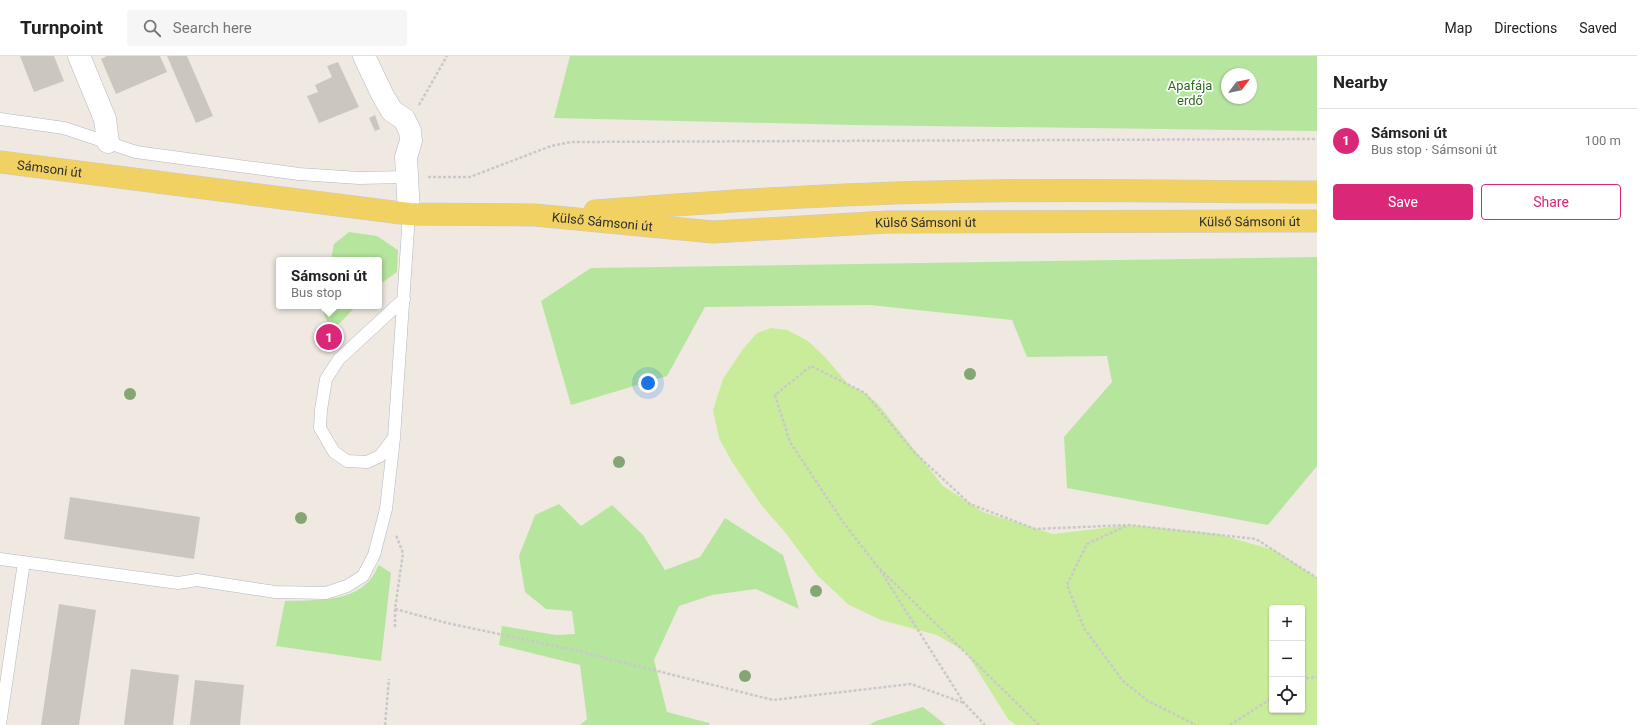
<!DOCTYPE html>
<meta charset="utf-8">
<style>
body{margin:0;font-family:Roboto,sans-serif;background:#f6f6f6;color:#222}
.controls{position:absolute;right:12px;bottom:12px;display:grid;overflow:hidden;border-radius:4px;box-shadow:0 1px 3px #0004}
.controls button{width:36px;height:36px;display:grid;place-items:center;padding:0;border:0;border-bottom:1px solid #e0e0e0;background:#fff;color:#222;font:20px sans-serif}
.compass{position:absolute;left:1221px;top:12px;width:36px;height:36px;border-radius:50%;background:#fff;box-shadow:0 1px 3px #0004;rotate:58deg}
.you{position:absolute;left:648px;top:327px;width:14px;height:14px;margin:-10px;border:3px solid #fff;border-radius:50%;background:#1a73e8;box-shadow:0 0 0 6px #1a73e833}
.badge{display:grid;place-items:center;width:26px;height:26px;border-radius:50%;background:#db2777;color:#fff;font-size:13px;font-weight:700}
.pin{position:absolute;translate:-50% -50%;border:2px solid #fff;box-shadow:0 1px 4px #0006}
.popup{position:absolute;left:276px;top:201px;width:106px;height:52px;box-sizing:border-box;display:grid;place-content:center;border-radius:4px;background:#fff;filter:drop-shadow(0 1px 3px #0005);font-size:13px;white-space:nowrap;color:#767676}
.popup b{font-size:15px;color:#222}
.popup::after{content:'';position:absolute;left:50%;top:100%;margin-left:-8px;border:8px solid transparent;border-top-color:#fff}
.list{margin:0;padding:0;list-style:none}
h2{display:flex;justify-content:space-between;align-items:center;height:52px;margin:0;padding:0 16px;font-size:17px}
h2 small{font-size:13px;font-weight:400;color:#767676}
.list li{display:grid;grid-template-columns:26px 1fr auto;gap:12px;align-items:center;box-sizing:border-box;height:64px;padding:0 16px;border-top:1px solid #e0e0e0}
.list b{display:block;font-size:15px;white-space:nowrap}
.list p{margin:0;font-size:13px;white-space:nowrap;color:#767676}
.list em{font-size:13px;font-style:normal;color:#767676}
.actions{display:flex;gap:8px;padding:12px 16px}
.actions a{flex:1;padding:9px 0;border:1px solid #db2777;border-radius:4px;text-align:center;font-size:14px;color:#db2777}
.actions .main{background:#db2777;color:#fff}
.icon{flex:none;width:22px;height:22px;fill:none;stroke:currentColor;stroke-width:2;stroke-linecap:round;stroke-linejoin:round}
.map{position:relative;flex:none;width:1317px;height:669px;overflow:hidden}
header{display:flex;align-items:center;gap:24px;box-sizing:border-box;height:56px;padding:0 20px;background:#fff;border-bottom:1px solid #e0e0e0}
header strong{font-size:19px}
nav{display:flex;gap:22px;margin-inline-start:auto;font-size:14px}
.search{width:280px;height:36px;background:#f6f6f6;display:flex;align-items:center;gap:10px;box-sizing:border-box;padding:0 14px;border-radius:4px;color:#767676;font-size:15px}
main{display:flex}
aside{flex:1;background:#fff}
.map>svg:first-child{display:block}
.green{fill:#b6e59e;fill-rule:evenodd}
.pitch{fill:#c9ec9a;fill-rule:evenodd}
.building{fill:#cbc7bf}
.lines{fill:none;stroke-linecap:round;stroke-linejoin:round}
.lane-casing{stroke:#b4b7c1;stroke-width:13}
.street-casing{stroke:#b4b7c1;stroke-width:23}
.primary-casing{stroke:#c9c9c9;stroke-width:23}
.path{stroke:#c9c9c9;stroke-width:2.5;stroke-dasharray:3 2;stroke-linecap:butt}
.lane{stroke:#fff;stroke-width:12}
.street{stroke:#fff;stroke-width:22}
.primary{stroke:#f2d163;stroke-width:22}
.tree{fill:#84a574}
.labels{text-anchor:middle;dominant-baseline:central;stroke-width:3.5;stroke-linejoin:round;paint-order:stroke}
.park-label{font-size:13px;fill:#2c6e1b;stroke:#fff}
.street-label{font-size:13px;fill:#2e2e2e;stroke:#fff}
</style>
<header>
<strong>Turnpoint</strong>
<div class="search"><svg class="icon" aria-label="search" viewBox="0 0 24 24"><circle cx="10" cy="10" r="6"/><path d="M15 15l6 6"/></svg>Search here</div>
<nav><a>Map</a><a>Directions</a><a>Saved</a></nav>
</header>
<main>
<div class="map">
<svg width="1317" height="669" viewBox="0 0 1317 669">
<rect width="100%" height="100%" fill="#efe9e1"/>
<path class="green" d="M570,0H1317V75L853,69L554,62ZM1227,18H1251V42H1227Z
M349,176L377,180L398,194L397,216L379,229V204H331L334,188Z
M1317,201V410L1268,469L1067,432L1064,381L1112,326L1107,300L1027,301L1012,264L870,249L705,251L667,320L571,349L541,245L591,212Z
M324,250H356L340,267L330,272L323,256Z
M559,448L581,470L612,449L643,479L665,514L700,501L725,462L783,499L799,553L756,533L712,539L679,550L654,604L667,656L709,667L710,669H580L587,663L580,609L499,589L502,570L556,579L575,578L572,555L546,553L525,536L519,500L535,459Z
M379,509L391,517L381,605L276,590L285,545C311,544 349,547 369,525C373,521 376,514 379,509Z
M923,651L946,669H869L876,665Z"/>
<path class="pitch" d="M771,272L787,274L808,285L825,301L849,329L865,337L878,348L943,430L983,456L1053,478L1129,469L1218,478L1274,494L1317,522V669H1016L1008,663L966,596L937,579L881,564L849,549L818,520L784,475L762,450L732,406L719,382L713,354L723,323L743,293L757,277ZM1272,552H1302V654H1272Z"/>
<path class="building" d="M20,0H54L64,25L34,36Z
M107,0H160L167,16L116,38L101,3Z
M167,0H187L213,60L196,67Z
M338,6L359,51L319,67L307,40L318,36L315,29L332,21L327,10Z
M375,59L380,73L375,75L369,62Z
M70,441L200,461L194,503L64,483Z
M59,548L96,554L79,669H41Z
M131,613L179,619L173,669H124Z
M195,624L244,629L240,669H190Z"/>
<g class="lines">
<defs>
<path id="lane" d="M0,63L64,72L136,96L299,118L359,122L406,121
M393,383L380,400L367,406L347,405L334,396L320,372L321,354L326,323L339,303L404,243
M0,503L178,527L197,524L275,536L326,537L347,530L363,520L374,499L386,453L394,382L409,158
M0,669L24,506"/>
<path id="street" d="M79,0L105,63L108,86
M364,0L383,40L392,55L404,63L410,75L411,85L406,101L409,158"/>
<g id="primary">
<path id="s1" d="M0,106L409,158L535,159L713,176L887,166L1317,165"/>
<path d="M595,155C726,145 858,136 990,135C1099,133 1208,136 1317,136"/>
</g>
</defs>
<use href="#lane" class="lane-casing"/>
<use href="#street" class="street-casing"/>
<use href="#primary" class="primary-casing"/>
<path class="path" d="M419,49L447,0
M428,121H470L551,90L571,86L1317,83
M1126,470L1087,488L1067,529L1084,572L1123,625L1148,645L1196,669
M880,514L964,647L985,669
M395,553L447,567L574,594L773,644L911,628L964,647
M395,571V553L403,497L396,479
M1302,625L1306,622L1317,621
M385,669L389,623
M1039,669L877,510L843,466L790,386L775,339L811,310L865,337L915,397L970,448L1035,473L1129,469L1256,483L1317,522
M1230,669L1272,642"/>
<use href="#lane" class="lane"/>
<use href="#street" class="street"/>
<use href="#primary" class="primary"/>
</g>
<g class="tree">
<circle cx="970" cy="318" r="6"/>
<circle cx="130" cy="338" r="6"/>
<circle cx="619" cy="406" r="6"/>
<circle cx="301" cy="462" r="6"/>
<circle cx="816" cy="535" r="6"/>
<circle cx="745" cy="620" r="6"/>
</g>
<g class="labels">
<g class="park-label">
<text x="1190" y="29">Apafája<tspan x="1190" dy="15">erdő</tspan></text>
</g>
<g class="street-label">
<text stroke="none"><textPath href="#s1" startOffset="50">Sámsoni út</textPath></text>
<text stroke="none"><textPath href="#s1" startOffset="1254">Külső Sámsoni út</textPath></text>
<text stroke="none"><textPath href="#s1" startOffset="606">Külső Sámsoni út</textPath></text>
<text stroke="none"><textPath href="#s1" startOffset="930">Külső Sámsoni út</textPath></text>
</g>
</g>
</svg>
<div class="controls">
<button>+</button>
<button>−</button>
<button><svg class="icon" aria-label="locate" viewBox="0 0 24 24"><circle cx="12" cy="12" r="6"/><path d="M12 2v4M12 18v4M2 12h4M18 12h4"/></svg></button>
</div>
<svg class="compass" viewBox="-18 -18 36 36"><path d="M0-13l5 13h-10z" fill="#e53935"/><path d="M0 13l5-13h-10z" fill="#767676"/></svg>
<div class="you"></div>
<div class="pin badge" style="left:329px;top:281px">1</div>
<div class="popup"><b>Sámsoni út</b>Bus stop</div>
</div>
<aside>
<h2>Nearby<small></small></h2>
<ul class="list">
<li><span class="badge">1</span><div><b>Sámsoni út</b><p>Bus stop · Sámsoni út</p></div><em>100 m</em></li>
</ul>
<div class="actions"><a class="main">Save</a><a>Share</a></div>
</aside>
</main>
